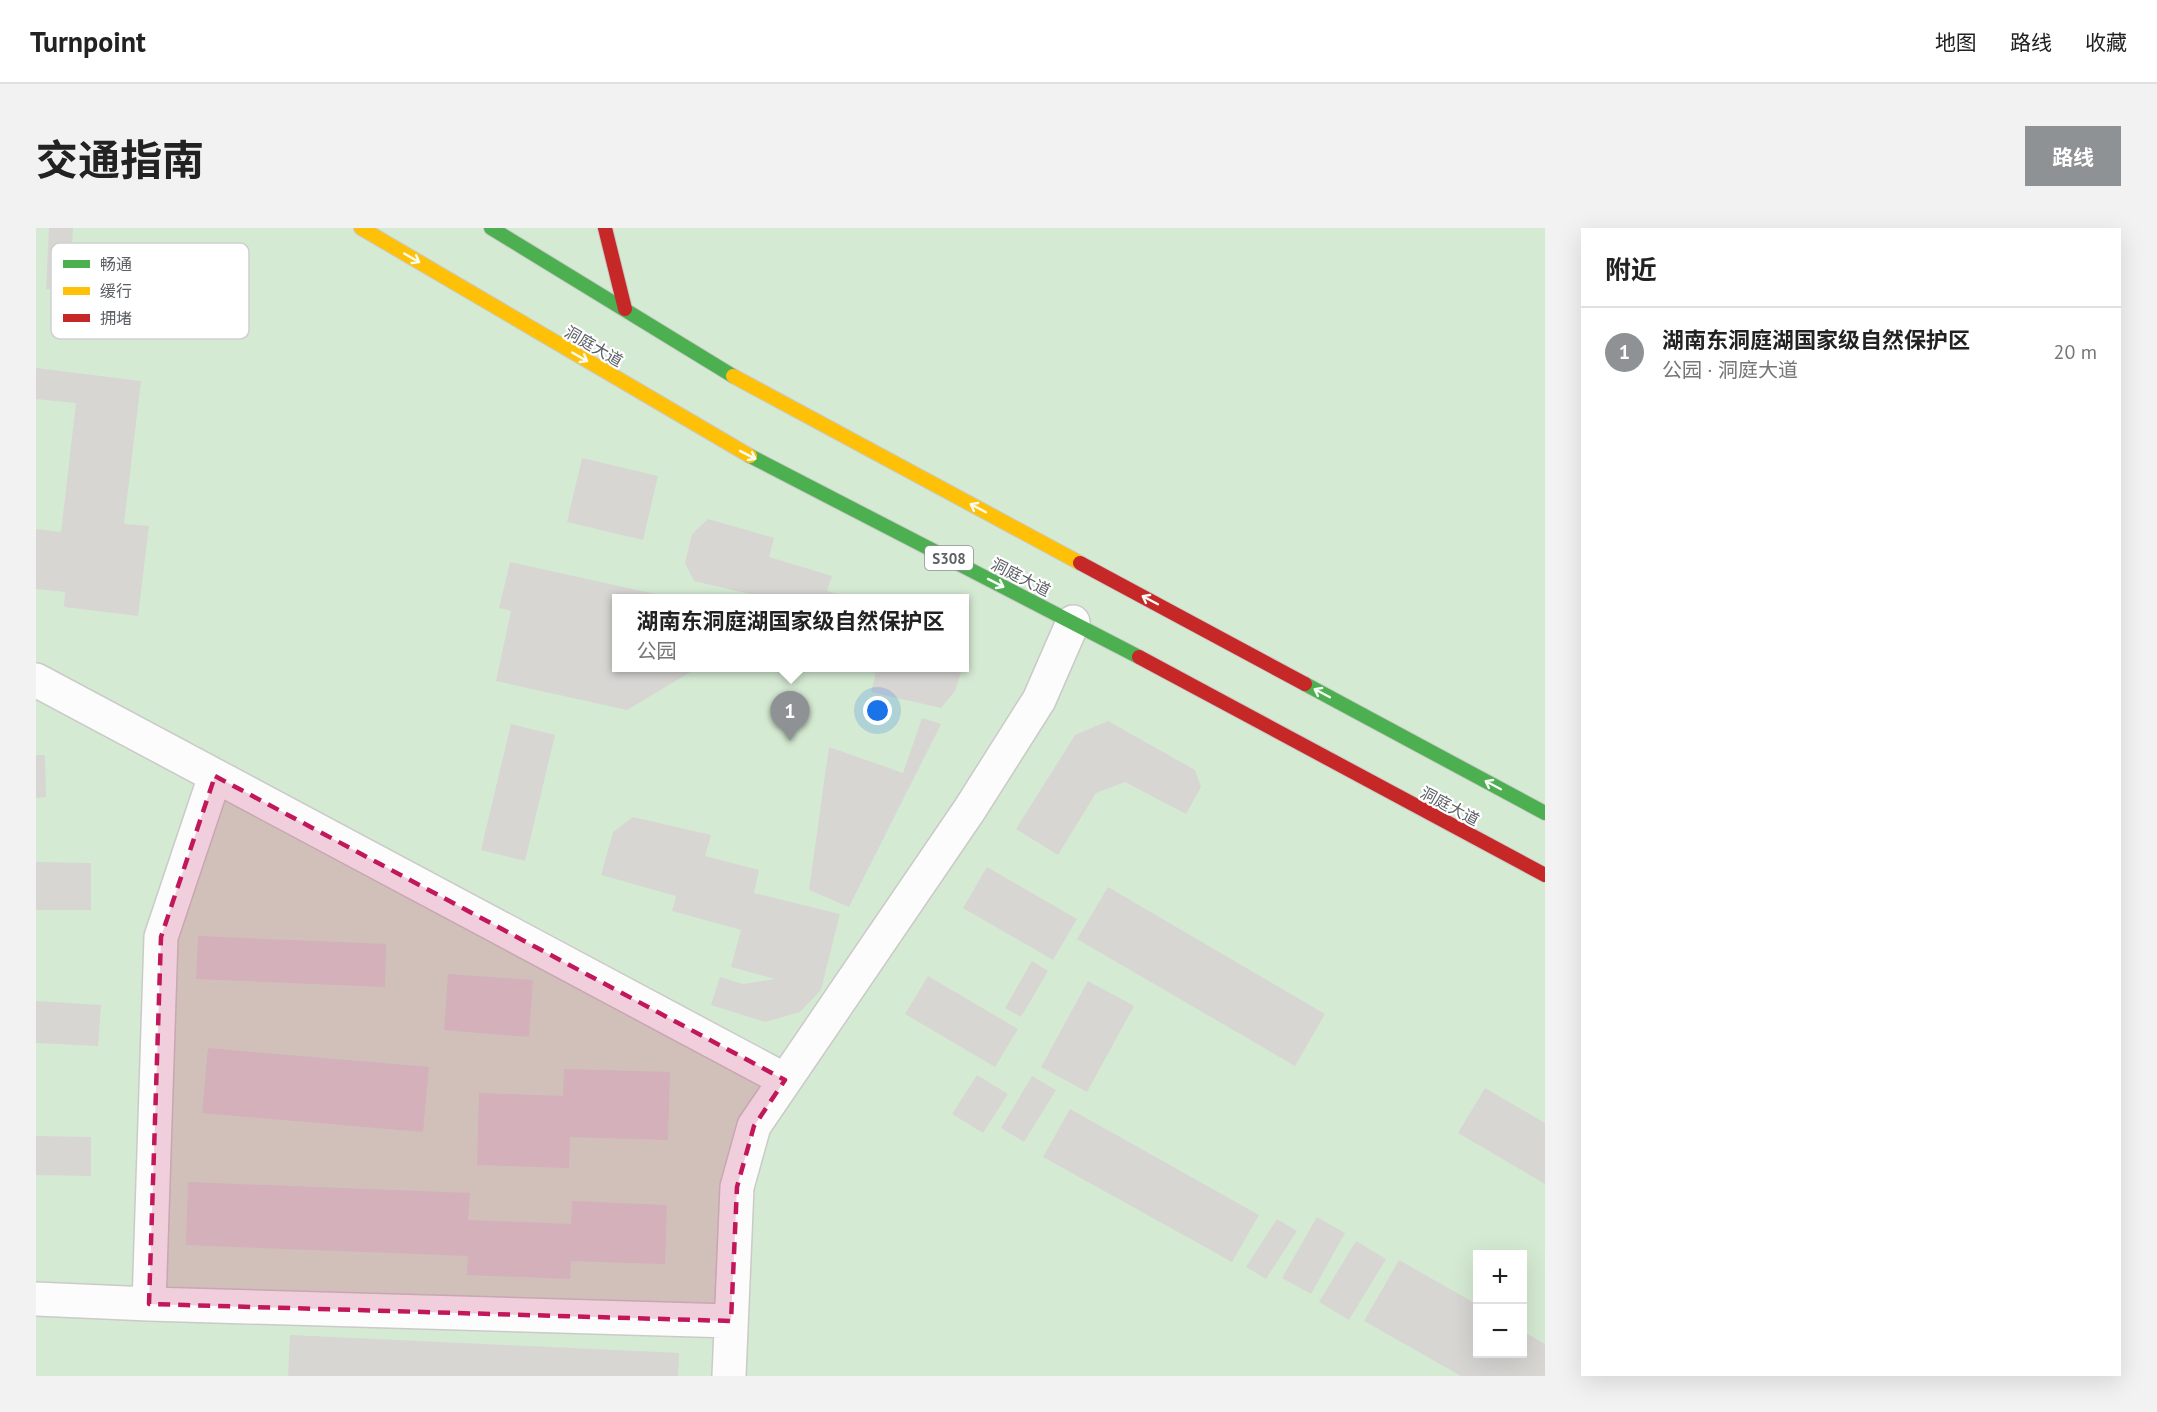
<!DOCTYPE html>
<html lang="zh">
<meta charset="utf-8">
<style>
body{margin:0;font-family:"PT Sans","Noto Sans SC",sans-serif;background:#f2f2f2;color:#222}
.controls{position:absolute;right:18px;bottom:18px;display:grid;overflow:hidden;border-radius:0px;box-shadow:0 6px 24px #0002}
.controls button{width:54px;height:54px;display:grid;place-items:center;padding:0;border:0;border-bottom:2px solid #e0e0e0;background:#fff;color:#222;font:30px sans-serif}
.you{position:absolute;left:842px;top:483px;width:21px;height:21px;margin:-15px;border:4px solid #fff;border-radius:50%;background:#1a73e8;box-shadow:0 0 0 9px #1a73e833}
.badge{display:grid;place-items:center;width:39px;height:39px;border-radius:50%;background:#8f9294;color:#fff;font-size:20px;font-weight:700}
.pin{position:absolute;translate:-50% -50px;filter:drop-shadow(0 2px 3px #0008)}
.pin::after{content:'';position:absolute;top:32px;width:21px;height:18px;background:inherit;clip-path:polygon(0 0,100% 0,50% 100%)}
.popup{position:absolute;left:576px;top:366px;width:357px;height:78px;box-sizing:border-box;display:grid;place-content:center;border-radius:0px;background:#fff;filter:drop-shadow(0 2px 4px #0005);font-size:20px;white-space:nowrap;color:#767676}
.popup b{font-size:22px;color:#222}
.popup::after{content:'';position:absolute;left:50%;top:100%;margin-left:-12px;border:12px solid transparent;border-top-color:#fff}
.list{margin:0;padding:0;list-style:none}
h2{display:flex;justify-content:space-between;align-items:center;height:78px;margin:0;padding:0 24px;font-size:26px}
h2 small{font-size:20px;font-weight:400;color:#767676}
.list li{display:grid;grid-template-columns:39px 1fr auto;gap:18px;align-items:center;box-sizing:border-box;height:90px;padding:0 24px;border-top:2px solid #e0e0e0}
.list b{display:block;font-size:22px;white-space:nowrap}
.list p{margin:0;font-size:20px;white-space:nowrap;color:#767676}
.list em{font-size:20px;font-style:normal;color:#767676}
.map{position:relative;flex:none;width:1509px;height:1148px;overflow:hidden;border-radius:0px}
header{display:flex;align-items:center;gap:36px;box-sizing:border-box;height:84px;padding:0 30px;background:#fff;border-bottom:2px solid #e0e0e0}
header strong{font-size:28px}
nav{display:flex;gap:33px;margin-inline-start:auto;font-size:21px}
.intro{display:flex;align-items:center;justify-content:space-between;box-sizing:border-box;height:144px;padding:0 36px}
h1{margin:0;font-size:42px}
.button{padding:15px 27px;border-radius:0px;background:#8f9294;color:#fff;font-size:21px;font-weight:700}
main{display:flex;gap:36px;padding:0 36px}
aside{flex:1;background:#fff;border-radius:0px;box-shadow:0 6px 24px #0002}
.map>svg:first-child{display:block}
.green{fill:#d5ead3;fill-rule:evenodd}
.building{fill:#d7d6d3}
.lines{fill:none;stroke-linecap:round;stroke-linejoin:round}
.street-casing{stroke:#cacac8;stroke-width:36}
.fast-casing{stroke:#c9cac8;stroke-width:16}
.slow-casing{stroke:#c9cac8;stroke-width:16}
.jam-casing{stroke:#c9cac8;stroke-width:16}
.street{stroke:#fcfcfc;stroke-width:33}
.fast{stroke:#4caf50;stroke-width:14}
.slow{stroke:#ffc107;stroke-width:14}
.jam{stroke:#c62828;stroke-width:14}
.oneway{stroke:#f6fbf6}
.marked{fill:#c2185b;fill-opacity:0.2;stroke:#c2185b;stroke-width:4.5;stroke-dasharray:12 8;stroke-linejoin:round}
.labels{text-anchor:middle;dominant-baseline:central;stroke-width:4.5;stroke-linejoin:round;paint-order:stroke}
.shield{fill:#fff;stroke:#8e9094;stroke-width:1.5}
.shield-label{font-size:15px;font-weight:bold;fill:#5d6166}
.street-label{font-size:16px;fill:#5d6166;stroke:#fff}
.key{fill:#fff;stroke:#ced0d1;stroke-width:1.5}
.key-label{font-size:16px;fill:#5d6166}
</style>
<header>
<strong>Turnpoint</strong>
<nav><a>地图</a><a>路线</a><a>收藏</a></nav>
</header>
<div class="intro"><h1>交通指南</h1><a class="button">路线</a></div>
<main>
<div class="map">
<svg width="1509" height="1148" viewBox="0 0 1509 1148">
<rect width="100%" height="100%" fill="#edede8"/>
<path class="green" d="M0,0H1509V1148H0ZM580,370H928V440H580ZM1442,1026H1486V1126H1442Z"/>
<path class="building" d="M13,0H37L36,20L142,25L140,68L10,61Z
M0,140L105,153L88,296L113,298L102,388L28,379L29,364L0,361V301L25,304L40,175L0,171Z
M546,230L622,248L607,312L531,294Z
M672,291L738,310L733,329L796,348L791,363L815,370H718V367L658,353L649,335L656,306Z
M474,334L619,366V370H580V440H661L591,482L460,453L475,383L463,380Z
M820,440H926V441L919,463L905,480L835,464L840,445Z
M886,490L905,496L813,679L773,662L793,519L867,545Z
M1072,493L1159,542L1165,559L1150,586L1089,554L1060,565L1022,627L980,601L1039,507Z
M475,496L519,507L489,633L445,622Z
M0,527H9L10,569L0,570Z
M597,589L675,607L669,628L723,642L718,665L804,686L785,762L764,784L729,794L675,777L684,749L707,756L739,751L695,739L705,702L636,683L640,668L565,647L577,604Z
M0,634L55,635V682H0Z
M951,639L1041,691L1017,732L927,680Z
M1072,659L1289,786L1259,838L1041,711Z
M162,708L350,716L349,759L160,751Z
M996,733L1012,743L985,789L969,780Z
M412,746L497,752L493,809L408,802Z
M892,748L982,801L959,839L869,786Z
M1052,753L1098,778L1051,864L1005,839Z
M0,773L65,777L62,818L0,815Z
M172,820L393,839L387,904L166,885Z
M528,841L634,844L632,912L534,909L533,940L441,937L443,865L527,868Z
M941,847L972,866L947,905L916,886Z
M996,848L1020,862L988,914L965,900Z
M1449,860L1509,895V956L1422,905Z
M1034,881L1223,987L1196,1034L1007,929Z
M0,908L55,909V948L0,947Z
M152,954L434,965L432,992L535,996L536,973L631,977L629,1036L535,1033L534,1051L431,1047L432,1028L150,1017Z
M1281,989L1309,1005L1275,1066L1246,1050Z
M1241,991L1261,1003L1230,1051L1210,1039Z
M1320,1013L1350,1031L1313,1092L1283,1074Z
M1363,1032L1442,1077V1126H1486V1103L1509,1116V1148H1425L1328,1093Z
M254,1107L643,1125L642,1148H252Z"/>
<g class="lines">
<defs>
<path id="street" d="M0,452L749,852
M179,548L125,709L113,1076L695,1093
M0,1071L113,1076
M693,1148L701,959L718,898L934,581L1003,472L1037,394"/>
<path id="fast" d="M455,0L697,148
M714,228L1103,429
M1269,456L1509,585"/>
<path id="slow" d="M325,0L714,228
M697,148L1044,335"/>
<path id="jam" d="M569,0L589,81
M1044,335L1269,456
M1103,429L1509,647"/>
</defs>
<use href="#street" class="street-casing"/>
<use href="#fast" class="fast-casing"/>
<use href="#slow" class="slow-casing"/>
<use href="#jam" class="jam-casing"/>
<use href="#street" class="street"/>
<use href="#fast" class="fast"/>
<use href="#slow" class="slow"/>
<use href="#jam" class="jam"/>
</g>
<defs><path id="oneway-shaft" d="M-6 0H5M1.5-3L5.5 0L1.5 3" fill="none" stroke-width="1.6" stroke-linecap="round" stroke-linejoin="round" transform="scale(1.5)"/></defs>
<g class="oneway">
<use href="#oneway-shaft" transform="translate(376 30) rotate(30)"/>
<use href="#oneway-shaft" transform="translate(544 129) rotate(30)"/>
<use href="#oneway-shaft" transform="translate(712 227) rotate(27)"/>
<use href="#oneway-shaft" transform="translate(942 280) rotate(-152)"/>
<use href="#oneway-shaft" transform="translate(960 355) rotate(27)"/>
<use href="#oneway-shaft" transform="translate(1114 372) rotate(-152)"/>
<use href="#oneway-shaft" transform="translate(1286 465) rotate(-152)"/>
<use href="#oneway-shaft" transform="translate(1457 557) rotate(-152)"/>
</g>
<path class="marked" d="M179,548L749,852L718,898L701,959L695,1093L113,1076L125,709Z"/>
<g class="labels">
<rect class="shield" x="889" y="318" width="48" height="24" rx="4.5"/>
<g class="shield-label">
<text x="913" y="330">S308</text>
</g>
<g class="street-label">
<text transform="translate(558 118) rotate(30)">洞庭大道</text>
<text transform="translate(985 349) rotate(27)">洞庭大道</text>
<text transform="translate(1414 578) rotate(28)">洞庭大道</text>
</g>
</g>
<rect x="15" y="15" width="198" height="96" rx="9" class="key"/>
<rect x="27" y="32" width="27" height="8" fill="#4caf50"/>
<rect x="27" y="59" width="27" height="8" fill="#ffc107"/>
<rect x="27" y="86" width="27" height="8" fill="#c62828"/>
<g class="key-label">
<text x="64" y="42">畅通</text>
<text x="64" y="69">缓行</text>
<text x="64" y="96">拥堵</text>
</g>
</svg>
<div class="controls">
<button>+</button>
<button>−</button>
</div>
<div class="you"></div>
<div class="pin badge" style="left:754px;top:513px">1</div>
<div class="popup"><b>湖南东洞庭湖国家级自然保护区</b>公园</div>
</div>
<aside>
<h2>附近<small></small></h2>
<ul class="list">
<li><span class="badge">1</span><div><b>湖南东洞庭湖国家级自然保护区</b><p>公园 · 洞庭大道</p></div><em>20 m</em></li>
</ul>
</aside>
</main>
